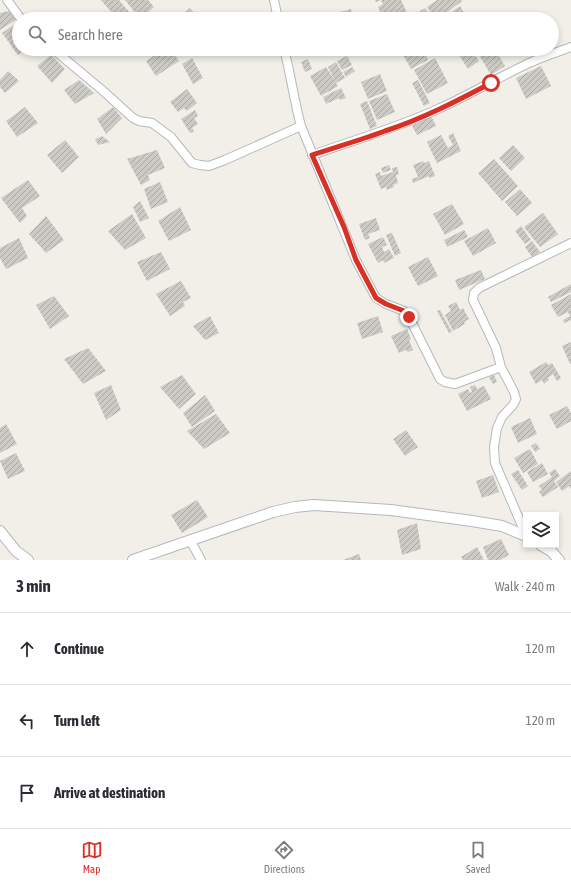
<!DOCTYPE html>
<meta charset="utf-8">
<style>
body{margin:0;font-family:"Asap Condensed",sans-serif;background:#f7f7f7;color:#2b2b33}
.controls{position:absolute;right:12px;bottom:12px;display:grid;overflow:hidden;border-radius:0px;box-shadow:0 2px 6px #0003}
.controls button{width:36px;height:36px;display:grid;place-items:center;padding:0;border:0;border-bottom:1px solid #e1e1e2;background:#fff;color:#2b2b33;font:20px sans-serif}
.stop{position:absolute;width:12px;height:12px;margin:-9px;border:3px solid #d93025;border-radius:50%;background:#fff}
.stop.end{background:#d93025;border-color:#fff;box-shadow:0 1px 4px #0008}
.list{margin:0;padding:0;list-style:none}
h2{display:flex;justify-content:space-between;align-items:center;height:52px;margin:0;padding:0 16px;font-size:17px}
h2 small{font-size:13px;font-weight:400;color:#7c7c81}
.list li{display:grid;grid-template-columns:26px 1fr auto;gap:12px;align-items:center;box-sizing:border-box;height:72px;padding:0 16px;border-top:1px solid #e1e1e2}
.list b{display:block;font-size:15px;white-space:nowrap}
.list em{font-size:13px;font-style:normal;color:#7c7c81}
.icon{flex:none;width:22px;height:22px;fill:none;stroke:currentColor;stroke-width:2;stroke-linecap:round;stroke-linejoin:round}
.map{position:relative;flex:none;width:571px;height:560px;overflow:hidden}
.search{position:absolute;background:#fff;box-shadow:0 2px 6px #0003;left:12px;right:12px;top:12px;height:44px;display:flex;align-items:center;gap:10px;box-sizing:border-box;padding:0 14px;border-radius:22px;color:#7c7c81;font-size:15px}
.sheet{height:268px;background:#fff}
nav{display:flex;justify-content:space-around;align-items:center;box-sizing:border-box;height:56px;border-top:1px solid #e1e1e2;background:#fff;font-size:11px;color:#7c7c81}
nav a{display:grid;justify-items:center;gap:2px}
nav .on{color:#d93025}
.map>svg:first-child{display:block}
.building{fill:url(#building-hatch)}
.lines{fill:none;stroke-linecap:round;stroke-linejoin:round}
.minor-casing{stroke:#b5b8bc;stroke-width:10}
.tertiary-casing{stroke:#b5b8bc;stroke-width:12}
.minor{stroke:#fff;stroke-width:8}
.tertiary{stroke:#fff;stroke-width:10}
.route{stroke:#d93025;stroke-width:5}
</style>
<div class="map">
<svg width="571" height="560" viewBox="0 0 571 560">
<defs>
<pattern id="building-hatch" width="6" height="6" patternUnits="userSpaceOnUse"><rect width="6" height="6" fill="#cccac5"/><path d="M-1 1l2-2M0 6l6-6M5 7l2-2" fill="none" stroke="#a9a8a4"/></pattern>
</defs>
<rect width="100%" height="100%" fill="#f1efe8"/>
<path class="building" d="M101,0H119L135,19H117Z
M125,0H148L154,7L140,19Z
M375,0H401L410,19H390L387,14L382,16L378,7L383,4L381,0L376,2Z
M437,0H461L462,1L438,19H435L427,7Z
M460,6L467,18L466,19L463,17L460,19H442Z
M190,8L196,16L199,14L203,19H183L181,16Z
M425,8L432,19H417L414,15Z
M351,9L354,19H326V16Z
M9,11L17,19L0,30V13Z
M18,22L19,49H26L18,55L2,33Z
M164,49H171L179,61L156,76L146,61Z
M409,49H423L428,60L411,69L402,53Z
M455,49H484L475,55L479,61L468,69Z
M489,49H495L505,66L491,75L479,55Z
M51,55L65,69L52,83L37,66Z
M347,56L352,65L342,70L337,61Z
M192,58L203,78L193,84L182,64Z
M435,58L448,83L427,94L414,70Z
M308,59L312,69L305,72L301,62Z
M336,62L345,78L336,83L338,86L321,96L310,76L326,67L335,81L328,67Z
M541,66L551,86L526,99L516,78Z
M352,67L355,71L346,77L343,72Z
M8,71L19,81L5,93L0,87V80Z
M380,74L387,91L368,99L361,82Z
M79,80L94,93L75,104L64,90Z
M418,80L430,103L424,106L412,83Z
M341,88L346,98L340,100L339,98L326,104L323,97Z
M187,89L197,103L187,111L184,108L178,112L170,102Z
M387,94L395,112L377,120L369,101Z
M367,101L377,126L370,129L360,104Z
M25,107L38,123L17,137L6,121Z
M113,107L122,118L106,134L97,119Z
M195,110L198,116L194,118L198,124L192,128L194,131L190,133L181,119Z
M431,116L436,126L417,135L412,126Z
M453,133L461,151L437,163L427,142L441,135L448,148L453,145L448,136Z
M102,136L110,142L98,145L95,139Z
M65,140L79,157L62,173L47,155Z
M513,145L525,158L511,171L499,158Z
M157,150L165,168L148,175L150,180L141,185L127,159Z
M494,159L518,186L502,201L478,173Z
M423,161L424,163L429,161L435,176L430,178L429,176L413,183L412,179L418,177L413,165Z
M389,165L391,170L383,173L381,168Z
M397,167L399,174L396,175L398,183L393,185L394,187L387,190L386,187L381,189L375,174L380,172L381,176L393,172L392,168Z
M28,180L40,196L22,208L27,216L20,223L1,198Z
M160,182L168,202L151,209L144,189Z
M520,189L532,203L517,216L505,202Z
M140,201L149,218L140,222L133,207Z
M452,204L464,224L445,235L433,214Z
M180,207L191,230L169,241L158,221Z
M543,213L558,234L540,247L524,227Z
M132,214L146,238L125,250L108,231Z
M46,216L64,240L46,253L29,234Z
M376,218L380,230L368,234L370,238L365,240L359,224Z
M521,226L531,240L525,244L515,231Z
M488,228L496,243L473,256L464,241Z
M464,230L468,237L447,247L444,240Z
M392,233L401,253L395,256L386,235Z
M383,237L387,245L382,247L384,252L389,249L394,258L384,263L383,260L378,263L368,244Z
M19,238L28,258L6,269L0,258V248Z
M532,241L540,252L532,257L525,247Z
M161,252L170,269L147,281L137,262Z
M428,257L438,276L418,286L408,267Z
M481,270L485,279L459,290L455,280Z
M181,281L191,298L183,302L185,306L170,316L156,294Z
M571,284V292L551,302L548,297Z
M571,294V320L564,323L563,320L570,316L568,312L558,317L551,305Z
M54,296L69,316L50,329L36,305Z
M456,302L460,310L463,308L469,319L464,322L465,324L453,331L445,315L451,311L448,306Z
M440,310L452,332L449,333L437,311Z
M210,316L219,333L205,340L193,326Z
M378,316L383,332L362,339L357,323Z
M407,329L411,339L409,340L413,350L408,352L406,350L399,353L391,336Z
M571,342V364H570L562,346Z
M88,348L106,371L83,384L64,359Z
M546,362L548,365L552,363L561,378L557,381L553,374L548,378L549,380L544,384L542,380L536,384L529,372Z
M182,375L196,394L179,409L160,387Z
M494,375L497,382L493,384L489,377Z
M111,385L121,410L106,420L94,393Z
M475,385L477,389L484,386L491,399L467,411L458,394L468,389L470,393L472,392L470,387Z
M205,395L215,411L192,427L183,413Z
M567,406L571,413V421L557,429L549,415Z
M216,414L230,433L204,449L187,431Z
M530,418L537,434L518,443L511,427Z
M6,424L17,444L0,453V428Z
M406,430L418,447L405,456L393,439Z
M536,443L540,449L535,452L531,446Z
M530,449L538,464L523,473L514,458Z
M16,453L25,471L8,479L0,461Z
M542,463L548,474L533,482L527,472Z
M555,469L560,476L554,481L558,487L543,497L539,492L542,490L539,486L552,477L549,473Z
M518,470L528,486L522,490L511,474Z
M571,471V489L569,486L562,491L556,482Z
M493,475L499,492L482,498L476,481Z
M197,500L208,517L182,533L171,515Z
M417,523L421,549L402,555L397,530Z
M501,539L509,555L500,560H488L483,547Z
M477,547L484,560H463L461,557Z
M359,554L361,560H343Z"/>
<g class="lines">
<defs>
<path id="minor" d="M7,0L21,19
M274,0L278,19
M53,49L102,90L133,118L139,121L152,123L171,137L192,163L200,165L209,166L225,160L301,126
M284,49C291,75 294,101 301,126L356,260L376,298L386,304L404,311L409,317L440,379L445,382L455,384L501,367
M312,155C354,140 397,128 438,109C467,96 494,80 523,66C538,58 555,53 571,47
M526,535L495,463L494,447L497,428L502,417L513,405L516,399L514,392L501,367L496,348L473,300L474,293L479,288L571,243
M190,540L201,560"/>
<path id="tertiary" d="M0,531L16,551L28,560
M541,545L551,551L559,560
M133,560L273,512L295,507L314,505L391,510L472,521L502,526L526,536"/>
</defs>
<use href="#minor" class="minor-casing"/>
<use href="#tertiary" class="tertiary-casing"/>
<use href="#minor" class="minor"/>
<use href="#tertiary" class="tertiary"/>
</g>
<g class="lines">
<path class="route" d="M409,317L404,311L386,304L376,298L356,260L344,227L312,155C336,147 361,140 385,131C422,119 457,101 491,83"/>
</g>
</svg>
<div class="controls">
<button><svg class="icon" aria-label="layers" viewBox="0 0 24 24"><path d="M12 4l9 5-9 5-9-5zM3 14l9 5 9-5"/></svg></button>
</div>
<div class="stop" style="left:491px;top:83px"></div>
<div class="stop end" style="left:409px;top:317px"></div>
<div class="search"><svg class="icon" aria-label="search" viewBox="0 0 24 24"><circle cx="10" cy="10" r="6"/><path d="M15 15l6 6"/></svg>Search here</div>
</div>
<section class="sheet">
<h2>3 min<small>Walk · 240 m</small></h2>
<ul class="list">
<li><svg class="icon" aria-label="ahead" viewBox="0 0 24 24"><path d="M12 20V5M6 11l6-6 6 6"/></svg><div><b>Continue</b></div><em>120 m</em></li>
<li><svg class="icon" aria-label="left" viewBox="0 0 24 24"><path d="M17 20v-9H6M10 6l-5 5 5 5"/></svg><div><b>Turn left</b></div><em>120 m</em></li>
<li><svg class="icon" aria-label="arrive" viewBox="0 0 24 24"><path d="M6 21V4h12l-3 4 3 4H6"/></svg><div><b>Arrive at destination</b></div></li>
</ul>
</section>
<nav>
<a class="on"><svg class="icon" aria-label="map" viewBox="0 0 24 24"><path d="M3 6l6-2 6 2 6-2v14l-6 2-6-2-6 2zM9 4v14M15 6v14"/></svg>Map</a>
<a><svg class="icon" aria-label="directions" viewBox="0 0 24 24"><path d="M12 3l9 9-9 9-9-9zM9 14v-3h6M13 9l2 2-2 2"/></svg>Directions</a>
<a><svg class="icon" aria-label="saved" viewBox="0 0 24 24"><path d="M7 4h10v16l-5-4-5 4z"/></svg>Saved</a>
</nav>
